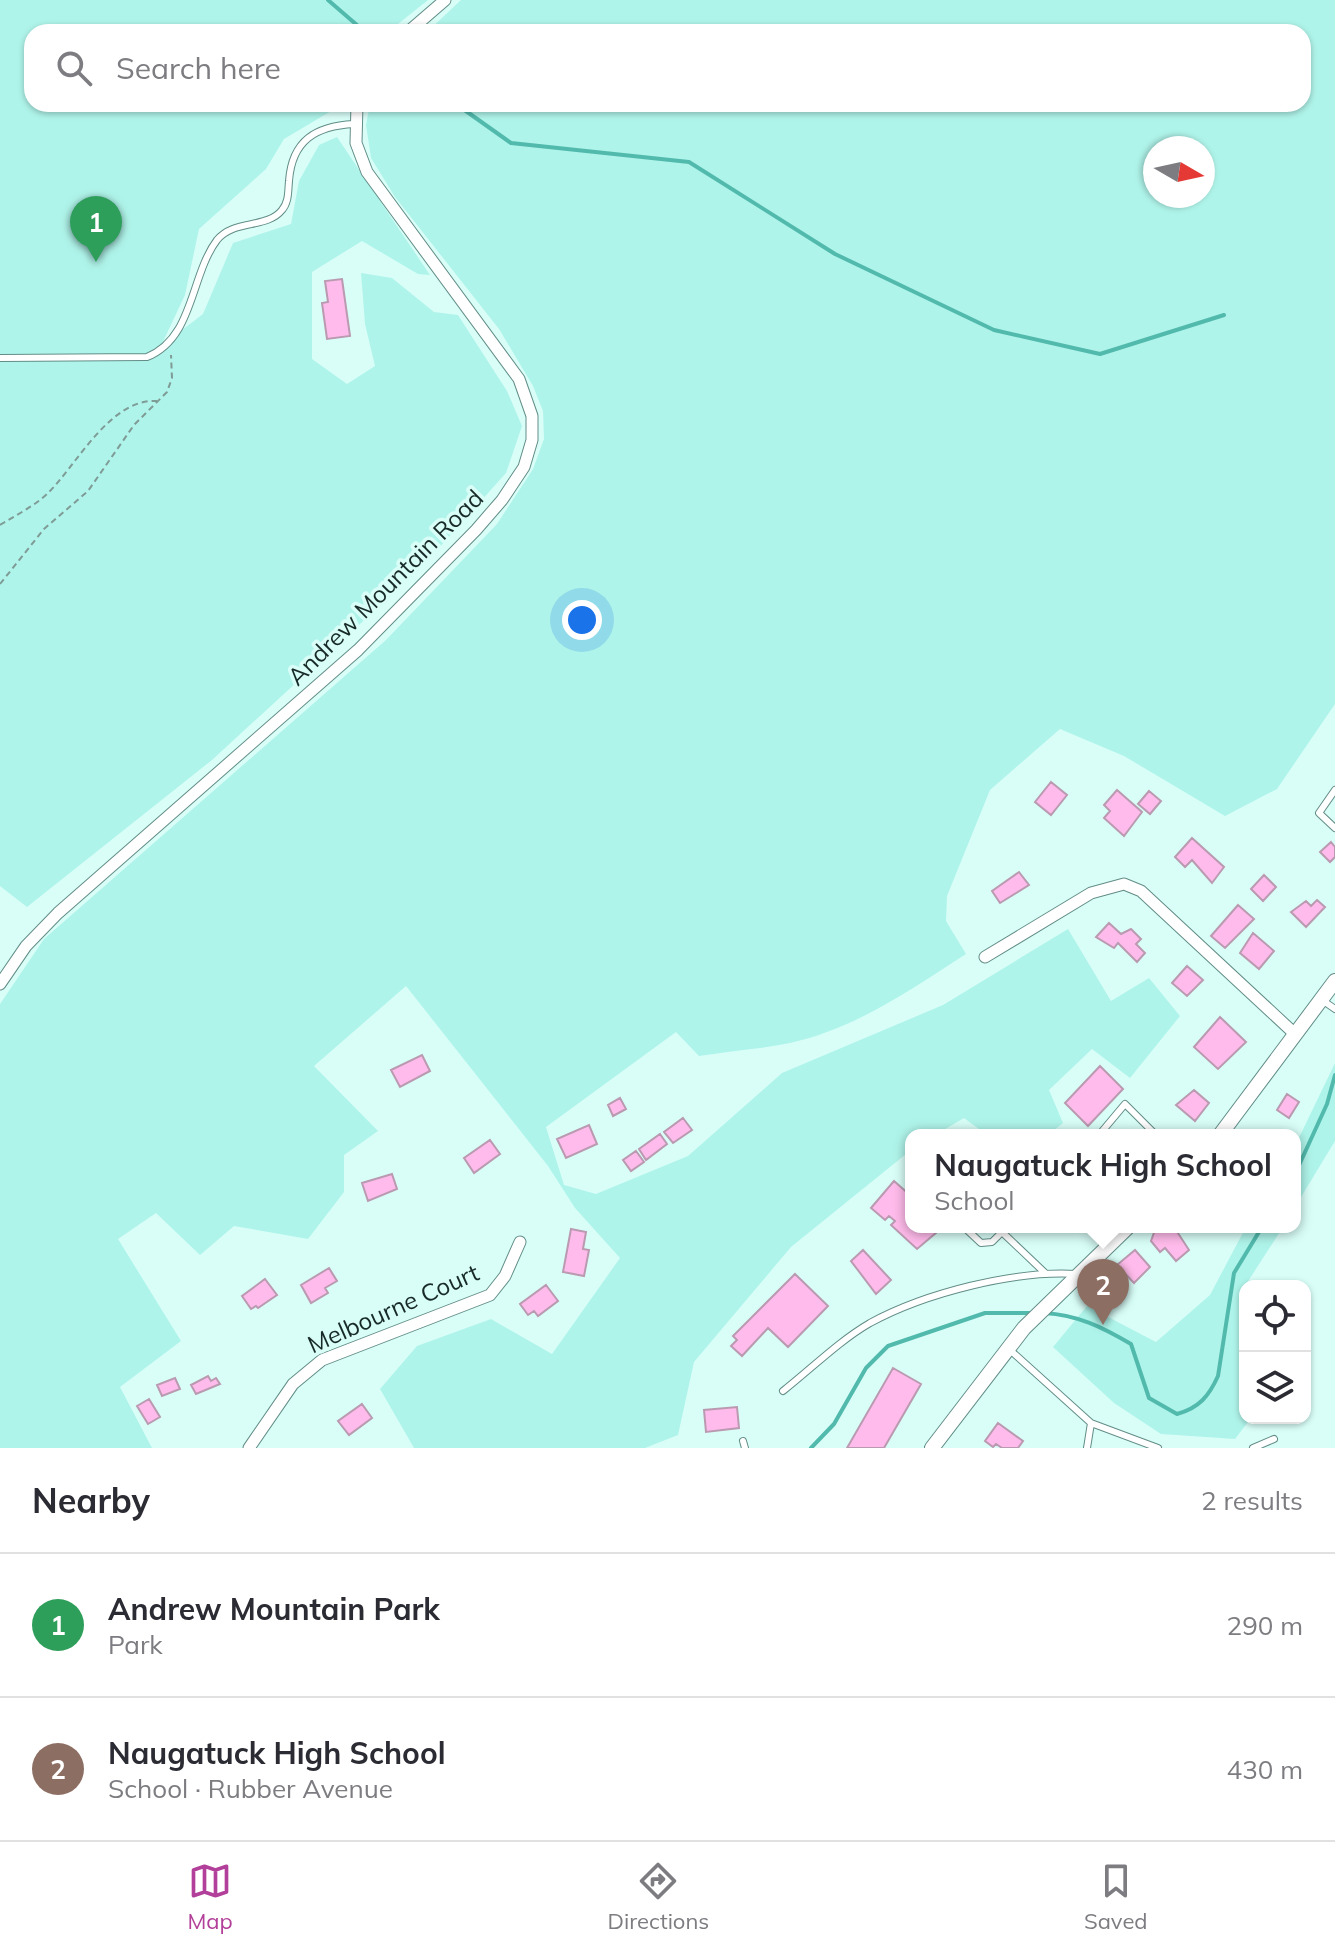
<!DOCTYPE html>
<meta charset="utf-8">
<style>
body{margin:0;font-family:Mulish,sans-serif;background:#f2f2f3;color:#2b2b33}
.controls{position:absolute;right:24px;bottom:24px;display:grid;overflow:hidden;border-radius:16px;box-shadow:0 2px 6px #0004}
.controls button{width:72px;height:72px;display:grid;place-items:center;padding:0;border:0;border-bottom:2px solid #e1e1e2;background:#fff;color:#2b2b33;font:40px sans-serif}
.compass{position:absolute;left:1143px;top:136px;width:72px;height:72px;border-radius:50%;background:#fff;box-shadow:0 2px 6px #0004;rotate:99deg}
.you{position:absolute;left:582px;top:620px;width:28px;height:28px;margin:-20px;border:6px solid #fff;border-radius:50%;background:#1a73e8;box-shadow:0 0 0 12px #1a73e833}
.badge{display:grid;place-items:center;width:52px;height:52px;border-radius:50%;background:#b23f99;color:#fff;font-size:26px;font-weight:700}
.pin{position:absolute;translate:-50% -66px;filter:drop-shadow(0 2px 4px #0008)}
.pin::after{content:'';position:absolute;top:42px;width:28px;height:24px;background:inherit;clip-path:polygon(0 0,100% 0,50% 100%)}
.popup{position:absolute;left:905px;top:1129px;width:396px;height:104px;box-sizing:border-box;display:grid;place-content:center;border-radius:16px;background:#fff;filter:drop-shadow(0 2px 6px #0005);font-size:26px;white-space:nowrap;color:#7c7c81}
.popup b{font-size:30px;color:#2b2b33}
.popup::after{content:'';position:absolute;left:50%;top:100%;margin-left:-16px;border:16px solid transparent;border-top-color:#fff}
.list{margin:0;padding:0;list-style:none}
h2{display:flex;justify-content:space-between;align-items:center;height:104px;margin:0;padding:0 32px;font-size:34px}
h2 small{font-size:26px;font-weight:400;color:#7c7c81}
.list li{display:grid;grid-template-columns:52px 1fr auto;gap:24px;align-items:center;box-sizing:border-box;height:144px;padding:0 32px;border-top:2px solid #e1e1e2}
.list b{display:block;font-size:30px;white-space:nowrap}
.list p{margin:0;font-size:26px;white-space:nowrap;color:#7c7c81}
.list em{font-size:26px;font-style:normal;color:#7c7c81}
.icon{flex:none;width:44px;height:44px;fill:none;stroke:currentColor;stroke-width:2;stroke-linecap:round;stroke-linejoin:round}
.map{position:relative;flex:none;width:1335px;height:1448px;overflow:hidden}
.search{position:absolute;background:#fff;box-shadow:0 2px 6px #0004;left:24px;right:24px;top:24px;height:88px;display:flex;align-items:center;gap:20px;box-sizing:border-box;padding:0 28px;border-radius:24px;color:#7c7c81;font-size:30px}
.sheet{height:392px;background:#fff}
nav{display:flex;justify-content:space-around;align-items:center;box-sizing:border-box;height:112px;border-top:2px solid #e1e1e2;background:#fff;font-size:22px;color:#7c7c81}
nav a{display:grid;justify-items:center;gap:4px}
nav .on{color:#b23f99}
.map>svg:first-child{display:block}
.green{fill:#aff4ea;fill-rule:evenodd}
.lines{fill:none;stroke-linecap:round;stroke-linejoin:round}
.stream{stroke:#52baad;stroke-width:4}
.building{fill:#ffbbeb;stroke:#ba9ab0;stroke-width:2}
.service-casing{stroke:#628d87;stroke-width:8}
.minor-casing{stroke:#628d87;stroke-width:13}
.tertiary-casing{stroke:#628d87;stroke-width:16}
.path{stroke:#7f9b96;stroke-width:2;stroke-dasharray:6 4;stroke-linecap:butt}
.service{stroke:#fff;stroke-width:6}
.minor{stroke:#fff;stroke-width:11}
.tertiary{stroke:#fff;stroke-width:14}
.labels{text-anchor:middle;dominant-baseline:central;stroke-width:7;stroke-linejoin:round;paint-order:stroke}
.street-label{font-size:24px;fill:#182a27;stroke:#d9fef8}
</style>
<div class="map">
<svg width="1335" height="1448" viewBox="0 0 1335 1448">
<rect width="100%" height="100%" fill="#d9fef8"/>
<path class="green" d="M0,0H428L388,32H32V104H343L284,139L266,169L199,229L185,295L161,346L203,314L233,243L291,224L299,181L319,145L337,137L430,275L418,274L362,241L312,272V359L347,384L375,366L365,324L361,273L392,278L434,312L458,315L507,391L522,426L506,473L421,568L212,760L27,907L0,886Z
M461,0H1335V704L1277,789L1225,816L1124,756L1060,729L990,790L947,896L946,921L966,954C910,990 857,1028 790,1043C761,1049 729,1051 699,1056L676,1032L546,1127L564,1185L596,1194L688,1156L782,1073L943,1005L1068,929L1111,1001L1149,978L1180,1016L1130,1078L1092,1049L1049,1090L1063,1123L1048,1135H987L964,1118L935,1135H911V1150L791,1247L694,1362L678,1435L645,1448H414L380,1389L417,1346L491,1319L552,1354L620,1258L575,1208L548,1166L406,986L314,1066L378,1131L344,1155V1192L308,1239L234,1226L200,1255L156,1213L118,1239L181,1341L120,1387L152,1448H0V1004L44,939L386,640L497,524L533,469L544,439L543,411L533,386L499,329L395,197L371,158L366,125L370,104H1303V32H427ZM1155,148H1203V196H1155Z
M1335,1063V1141L1295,1207V1146Z
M1246,1227H1283L1245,1286V1418H1251L1235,1439L1161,1434L1114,1403L1053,1347L1087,1306L1156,1342L1210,1295Z"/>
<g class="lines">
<path class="stream" d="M328,0L365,32
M456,104L511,143L689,162L835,254L994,330L1100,354L1224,315
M1295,1174L1327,1104L1335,1075
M1044,1313C1078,1315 1102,1327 1131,1344L1149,1398L1177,1414C1199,1408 1209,1396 1218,1376L1234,1273L1262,1227
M811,1448L834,1424L866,1368L888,1346L985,1313H1035"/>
</g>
<path class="building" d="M342,279L350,336L327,339L322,303L328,302L325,281Z
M1051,782L1067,795L1051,815L1035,802Z
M1117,790L1142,812L1124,836L1104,818L1110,811L1104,805Z
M1149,791L1161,801L1150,814L1138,804Z
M1192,838L1224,867L1212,883L1192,860L1185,867L1175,857Z
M1331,842L1335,847V857L1330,862L1320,852Z
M1019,872L1029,885L1000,903L992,891Z
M1264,875L1276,887L1263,901L1251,889Z
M1317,900L1325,907L1306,927L1291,912L1306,901L1311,906Z
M1238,905L1254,919L1225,948L1211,936Z
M1109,923L1121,934L1131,929L1141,939L1136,944L1145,953L1137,962L1118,943L1114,948L1096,937Z
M1253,933L1274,951L1259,969L1240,953Z
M1187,966L1203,980L1187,996L1172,983Z
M1220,1017L1246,1042L1218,1069L1194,1047Z
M422,1055L430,1071L400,1087L391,1070Z
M1100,1066L1123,1089L1088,1126L1065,1103Z
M1194,1090L1209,1103L1195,1121L1176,1105Z
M1287,1094L1299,1102L1289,1118L1277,1110Z
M620,1098L626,1109L613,1116L608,1105Z
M683,1118L692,1130L673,1143L664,1132Z
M589,1125L597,1144L566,1158L557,1139Z
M660,1134L667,1144L646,1160L639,1149Z
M490,1140L500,1154L474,1173L464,1158Z
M636,1151L644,1162L631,1171L623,1160Z
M392,1174L397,1189L368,1201L362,1183Z
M894,1181L911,1196V1227H943L917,1249L891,1225L895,1221L889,1216L885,1220L871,1208Z
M1156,1227H1174L1189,1250L1176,1261L1165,1248L1160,1252L1151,1241Z
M571,1229L586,1232L583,1249L589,1250L584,1276L563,1272Z
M863,1250L891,1280L876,1294L851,1261Z
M1135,1250L1150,1267L1134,1283L1117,1265Z
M329,1268L337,1281L325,1288L328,1293L311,1303L301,1285Z
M795,1274L828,1306L788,1347L768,1328L742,1356L731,1346L737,1340L733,1336Z
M265,1279L277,1295L258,1308L256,1306L251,1309L242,1296Z
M546,1285L558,1301L538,1316L534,1311L528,1315L520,1304Z
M893,1368L921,1384L884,1448H847Z
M208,1376L211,1381L216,1378L220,1384L196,1394L191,1385Z
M175,1378L180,1389L162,1396L157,1385Z
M149,1399L160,1417L148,1424L137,1406Z
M362,1404L372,1418L349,1435L338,1421Z
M737,1407L739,1428L706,1432L704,1410Z
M998,1423L1023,1441L1018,1448H1002L996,1444L993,1447L985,1441Z"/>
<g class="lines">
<defs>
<path id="service" d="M0,358L147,357C194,338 190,276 217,240C234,219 267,229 282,210C289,202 288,191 289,181C292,140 316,126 354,124
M1335,790L1319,813L1335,828
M1322,1000L1335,1009
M1099,1135L1125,1104L1156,1135
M964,1227L981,1243L992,1242L1002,1232
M1007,1227L1002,1232L1044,1272
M1010,1350L1091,1423L1087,1448
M783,1391C811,1369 839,1341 870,1323C925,1293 1015,1270 1077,1274
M1091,1423L1158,1448
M743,1441L745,1448
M1253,1448L1274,1439"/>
<path id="minor" d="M408,32L445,0
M985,957L1091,893L1124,884L1141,891L1296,1035
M0,984L26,946L58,913L358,650L476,530L502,500L524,467L532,440V416L519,379L367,172L356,143L357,104
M249,1448L293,1384L322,1360L490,1295L505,1276L520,1242"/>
<path id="tertiary" d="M1220,1135L1335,981
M932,1448L1024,1328L1128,1227"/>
</defs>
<use href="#service" class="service-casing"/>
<use href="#minor" class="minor-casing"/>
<use href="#tertiary" class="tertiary-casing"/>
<path class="path" d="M0,525C16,515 33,507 47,494C77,465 110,398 157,401
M0,584L44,529L88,491L134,425L167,392L172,378L171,355"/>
<use href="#service" class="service"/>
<use href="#minor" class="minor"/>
<use href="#tertiary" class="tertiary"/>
</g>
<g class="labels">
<g class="street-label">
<text transform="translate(385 587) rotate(-45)">Andrew Mountain Road</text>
<text transform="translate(393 1308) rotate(-24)">Melbourne Court</text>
</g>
</g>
</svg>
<div class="controls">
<button><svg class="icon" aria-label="locate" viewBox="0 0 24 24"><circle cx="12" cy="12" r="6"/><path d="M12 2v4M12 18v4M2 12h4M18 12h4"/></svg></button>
<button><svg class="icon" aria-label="layers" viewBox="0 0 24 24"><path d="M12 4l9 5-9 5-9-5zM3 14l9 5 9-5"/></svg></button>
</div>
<svg class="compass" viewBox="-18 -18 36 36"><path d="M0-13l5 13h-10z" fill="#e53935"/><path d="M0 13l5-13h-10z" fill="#7c7c81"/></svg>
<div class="you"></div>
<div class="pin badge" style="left:96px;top:262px;background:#2e9e5b">1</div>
<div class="pin badge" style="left:1103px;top:1325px;background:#8d6e63">2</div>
<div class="popup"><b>Naugatuck High School</b>School</div>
<div class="search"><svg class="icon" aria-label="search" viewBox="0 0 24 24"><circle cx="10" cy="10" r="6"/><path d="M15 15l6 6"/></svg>Search here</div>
</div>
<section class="sheet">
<h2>Nearby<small>2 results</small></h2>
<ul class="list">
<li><span class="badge" style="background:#2e9e5b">1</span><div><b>Andrew Mountain Park</b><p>Park</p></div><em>290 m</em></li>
<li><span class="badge" style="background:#8d6e63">2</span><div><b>Naugatuck High School</b><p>School · Rubber Avenue</p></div><em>430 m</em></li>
</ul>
</section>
<nav>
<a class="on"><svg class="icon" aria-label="map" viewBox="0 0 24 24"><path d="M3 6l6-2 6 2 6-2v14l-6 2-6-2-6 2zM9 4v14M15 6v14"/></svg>Map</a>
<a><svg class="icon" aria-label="directions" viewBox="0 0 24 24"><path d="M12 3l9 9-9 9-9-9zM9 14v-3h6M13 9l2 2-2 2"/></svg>Directions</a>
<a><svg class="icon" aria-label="saved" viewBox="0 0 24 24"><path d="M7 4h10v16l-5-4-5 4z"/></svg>Saved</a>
</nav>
